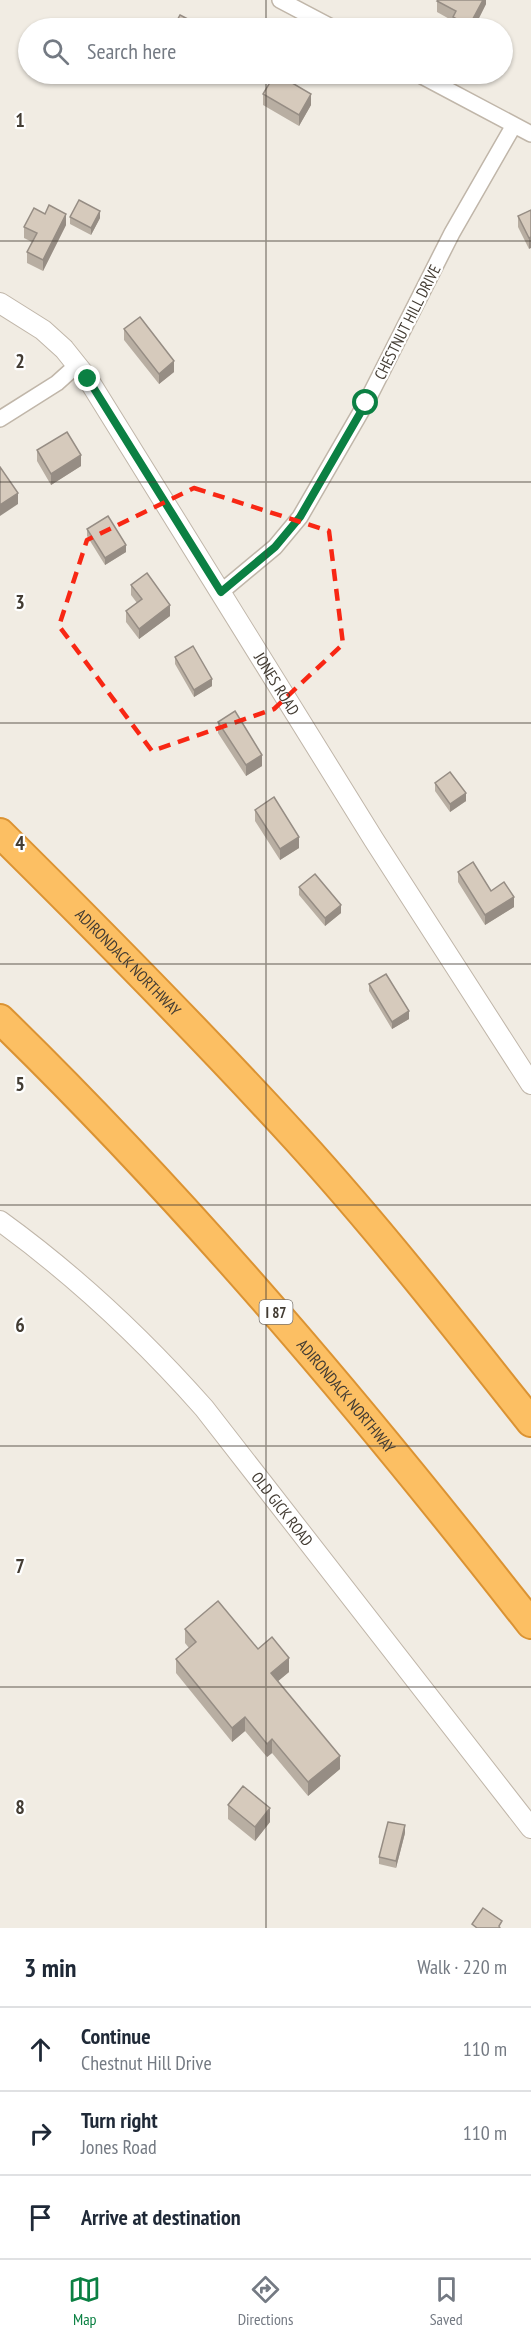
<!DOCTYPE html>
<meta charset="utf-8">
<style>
body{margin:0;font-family:"PT Sans Narrow",sans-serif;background:#f6f6f7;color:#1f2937}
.stop{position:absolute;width:18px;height:18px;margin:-14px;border:4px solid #0b8043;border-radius:50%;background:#fff}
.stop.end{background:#0b8043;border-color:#fff;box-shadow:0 2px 6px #0008}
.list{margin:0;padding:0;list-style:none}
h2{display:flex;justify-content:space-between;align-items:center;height:78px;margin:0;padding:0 24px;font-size:26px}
h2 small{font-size:20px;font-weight:400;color:#747a83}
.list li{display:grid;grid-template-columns:39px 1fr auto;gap:18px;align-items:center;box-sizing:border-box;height:84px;padding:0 24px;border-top:2px solid #e0e1e3}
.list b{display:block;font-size:22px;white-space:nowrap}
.list p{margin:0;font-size:20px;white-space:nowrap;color:#747a83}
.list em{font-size:20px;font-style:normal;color:#747a83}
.icon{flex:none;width:33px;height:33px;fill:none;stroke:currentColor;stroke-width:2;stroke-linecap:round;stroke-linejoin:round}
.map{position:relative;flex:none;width:531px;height:1928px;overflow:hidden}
.search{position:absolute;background:#fff;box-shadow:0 2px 4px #0004;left:18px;right:18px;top:18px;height:66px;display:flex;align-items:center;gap:15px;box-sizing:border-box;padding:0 21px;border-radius:33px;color:#747a83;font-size:22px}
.sheet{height:330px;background:#fff}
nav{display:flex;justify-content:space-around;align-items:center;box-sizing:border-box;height:84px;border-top:2px solid #e0e1e3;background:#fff;font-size:16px;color:#747a83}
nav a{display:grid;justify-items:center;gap:3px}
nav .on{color:#0b8043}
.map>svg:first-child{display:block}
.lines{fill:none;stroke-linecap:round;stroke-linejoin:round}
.minor-casing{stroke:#c0b6a9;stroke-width:18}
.tertiary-casing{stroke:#c0b6a9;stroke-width:22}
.motorway-casing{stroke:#db9333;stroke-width:32}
.minor{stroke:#fff;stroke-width:15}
.tertiary{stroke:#fff;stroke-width:20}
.motorway{stroke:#fcbf63;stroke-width:28}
.wall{fill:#b8aea2}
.shaded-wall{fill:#968d84}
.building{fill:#d6cabc;stroke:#968d84;stroke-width:1.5}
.route{stroke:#0b8043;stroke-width:8}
.marked{fill:none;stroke:#f82714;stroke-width:4.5;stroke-dasharray:12 8;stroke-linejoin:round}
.grid{fill:none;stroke:#433c33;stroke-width:1.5;stroke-opacity:0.55}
.labels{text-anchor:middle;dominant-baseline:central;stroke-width:4.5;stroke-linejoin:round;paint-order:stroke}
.shield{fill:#fff;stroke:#7b7670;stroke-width:1.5}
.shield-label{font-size:15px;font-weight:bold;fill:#433c33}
.street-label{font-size:16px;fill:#433c33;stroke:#fff}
.grid-label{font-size:20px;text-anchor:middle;font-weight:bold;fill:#433c33;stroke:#fff;stroke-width:4.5;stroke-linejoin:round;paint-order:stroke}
</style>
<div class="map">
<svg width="531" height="1928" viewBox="0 0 531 1928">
<rect width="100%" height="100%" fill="#f1ece3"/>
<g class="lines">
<defs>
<path id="minor" d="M280,0L333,28
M418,74L531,134
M0,419L57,383L77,365
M221,592L275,547L300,517L366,403L452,233L514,125"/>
<g id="tertiary">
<path id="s1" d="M0,303L43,330L64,349L88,379L374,840L531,1084"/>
<path id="s2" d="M0,1221C76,1276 142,1338 204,1408L531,1828"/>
</g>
<g id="motorway">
<path id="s3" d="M0,833C101,933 201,1034 297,1139C379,1229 455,1326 531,1422"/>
<path id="s4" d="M0,1019C193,1207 365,1412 531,1624"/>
</g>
</defs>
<use href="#minor" class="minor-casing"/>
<use href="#tertiary" class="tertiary-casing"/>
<use href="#motorway" class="motorway-casing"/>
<use href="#minor" class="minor"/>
<use href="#tertiary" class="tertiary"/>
<use href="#motorway" class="motorway"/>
</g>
<path class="wall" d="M486,0V4L474,28H453V21L437,12V1Z
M263,94L311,105L299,126L263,105Z
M531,210L529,249L518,227V216Z
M70,217L100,218L91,235L70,224Z
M66,225L43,271L27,263V252L32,242L24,238V227Z
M124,329L174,372L159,384L124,340Z
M37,450L81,466L51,485L37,461Z
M87,529L126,552L105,565L87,536Z
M131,585L170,616L139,639L126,622V611L137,603L131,595Z
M175,657L212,686L194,697L175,664Z
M218,722L262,766L246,776L218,733Z
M435,783L466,801L450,812L435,791Z
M255,810L299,848L280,860L255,821Z
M458,872L491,891L514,907L485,925L458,882Z
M299,887L341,913L325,926L299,895Z
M369,984L409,1019L392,1029L369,991Z
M185,1629L258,1649L289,1672L278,1681L340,1769L308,1796L272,1753L267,1757L245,1731L232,1742L176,1673V1659L189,1648L185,1643Z
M228,1805L270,1822L255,1841L228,1819Z
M405,1833L396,1868L379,1864V1857Z"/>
<path class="shaded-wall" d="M483,0H486V4L474,28H469V26Z
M311,94V105L299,126V115Z
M100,211V218L91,235V228Z
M66,214V225L43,271V260Z
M531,237V248L529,249V238Z
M174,361V372L159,384V374Z
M81,455V466L51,485V474Z
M18,493V504L0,516V505Z
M126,545V552L105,565V558Z
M170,605V616L139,639V629Z
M212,679V686L194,697V690Z
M262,755V766L246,776V765Z
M466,793V801L450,812V804Z
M299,837V848L280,860V849Z
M514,897V907L485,925V915Z
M341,905V913L325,926V918Z
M409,1011V1019L392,1029V1022Z
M289,1658V1672L271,1687V1673Z
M245,1717V1731L232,1742V1728Z
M272,1739V1753L267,1757V1744Z
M340,1756V1769L308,1796V1782Z
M270,1808V1822L255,1841V1827Z
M405,1825V1833L396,1868V1861Z"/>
<path class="building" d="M438,0H483L469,26L453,17L456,11L437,1Z
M180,15L205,28H173Z
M275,74H277L311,94L299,115L263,94Z
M79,200L100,211L91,228L70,217Z
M49,205L66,214L43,260L27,252L37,233L24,227L34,208L45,214Z
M531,210V237L529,238L518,216Z
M140,317L174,361L159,374L124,329Z
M67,432L81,455L51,474L37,450Z
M0,467L18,493L0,505Z
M108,516L126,545L105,558L87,529Z
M147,573L170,605L139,629L126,611L142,599L131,585Z
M193,646L212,679L194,690L175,657Z
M235,711L262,755L246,765L218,722Z
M450,772L466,793L450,804L435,783Z
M274,797L299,837L280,849L255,810Z
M473,862L491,891L504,882L514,897L485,915L458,872Z
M315,874L341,905L325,918L299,887Z
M386,974L409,1011L392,1022L369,984Z
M218,1601L258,1649L272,1637L289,1658L271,1673L340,1756L308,1782L272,1739L267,1744L245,1717L232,1728L176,1659L196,1642L185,1629Z
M243,1786L270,1808L255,1827L228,1805Z
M388,1822L405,1825L396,1861L379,1857Z
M483,1908L502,1921L499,1926L500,1928H477L472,1924Z"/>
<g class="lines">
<path class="route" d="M88,379L221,592L275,547L300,517L366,403"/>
</g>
<path class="marked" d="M194,488L329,531L343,644L274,709L152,751L59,626L87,540Z"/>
<path class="grid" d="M266,0V28M266,74V1928M0,241H531M0,482H531M0,723H531M0,964H531M0,1205H531M0,1446H531M0,1687H531"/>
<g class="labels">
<rect class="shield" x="259.5" y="1300" width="33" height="24" rx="4.5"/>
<g class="shield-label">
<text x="276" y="1312">I 87</text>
</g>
<g class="street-label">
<text transform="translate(407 322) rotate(-63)">CHESTNUT HILL DRIVE</text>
<text stroke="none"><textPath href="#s1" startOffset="476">JONES ROAD</textPath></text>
<text stroke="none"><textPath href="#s3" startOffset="182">ADIRONDACK NORTHWAY</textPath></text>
<text stroke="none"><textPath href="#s4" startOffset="512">ADIRONDACK NORTHWAY</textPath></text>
<text stroke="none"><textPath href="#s2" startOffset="405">OLD GICK ROAD</textPath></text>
</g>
</g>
<g class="grid-label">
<text x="20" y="127">1</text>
<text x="20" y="368">2</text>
<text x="20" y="609">3</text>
<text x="20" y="850">4</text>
<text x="20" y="1091">5</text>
<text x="20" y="1332">6</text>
<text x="20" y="1573">7</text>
<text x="20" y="1814">8</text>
</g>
</svg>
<div class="stop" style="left:366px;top:403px"></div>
<div class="stop end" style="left:88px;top:379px"></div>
<div class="search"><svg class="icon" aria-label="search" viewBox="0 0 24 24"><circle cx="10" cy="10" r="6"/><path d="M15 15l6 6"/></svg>Search here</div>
</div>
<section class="sheet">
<h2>3 min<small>Walk · 220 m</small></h2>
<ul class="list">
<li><svg class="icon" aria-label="ahead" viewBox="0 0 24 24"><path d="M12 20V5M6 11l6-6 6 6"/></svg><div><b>Continue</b><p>Chestnut Hill Drive</p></div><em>110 m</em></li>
<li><svg class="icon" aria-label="right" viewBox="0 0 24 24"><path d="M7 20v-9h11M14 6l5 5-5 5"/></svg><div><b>Turn right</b><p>Jones Road</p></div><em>110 m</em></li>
<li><svg class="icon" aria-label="arrive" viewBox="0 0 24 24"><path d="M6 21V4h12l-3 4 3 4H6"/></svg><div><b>Arrive at destination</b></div></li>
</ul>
</section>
<nav>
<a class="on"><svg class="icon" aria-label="map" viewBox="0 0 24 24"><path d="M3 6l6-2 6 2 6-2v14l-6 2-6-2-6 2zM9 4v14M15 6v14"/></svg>Map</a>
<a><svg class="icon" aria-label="directions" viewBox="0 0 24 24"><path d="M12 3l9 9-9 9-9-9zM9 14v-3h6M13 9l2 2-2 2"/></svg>Directions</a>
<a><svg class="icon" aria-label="saved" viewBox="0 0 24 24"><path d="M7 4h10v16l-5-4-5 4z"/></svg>Saved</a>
</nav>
